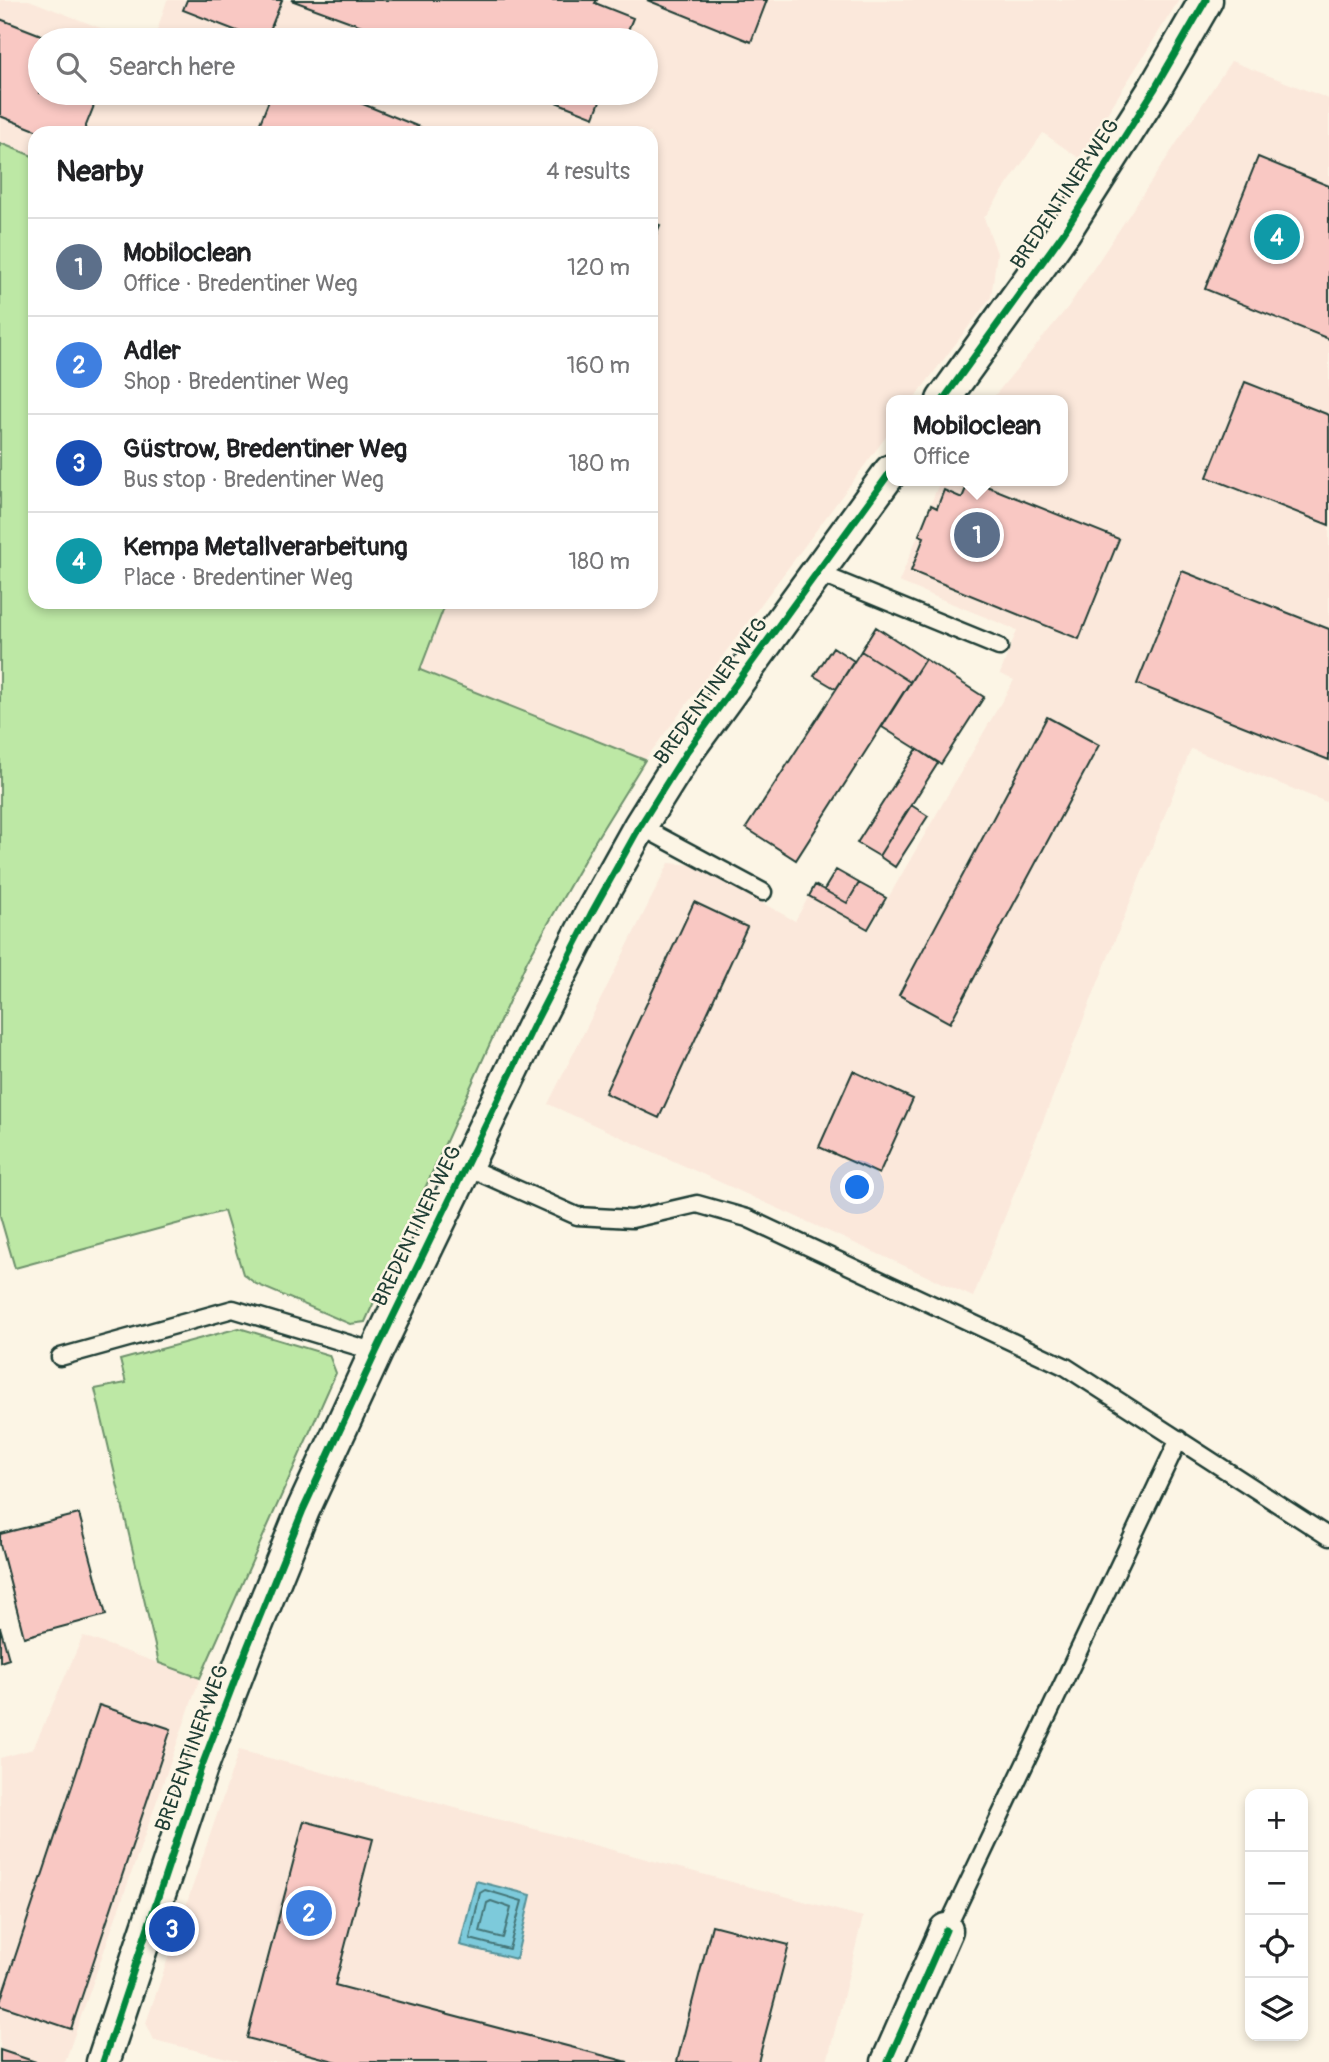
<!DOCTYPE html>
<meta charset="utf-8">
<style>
body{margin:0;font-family:Pangolin,sans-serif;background:#f2f2f2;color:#202124}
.controls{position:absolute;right:21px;bottom:21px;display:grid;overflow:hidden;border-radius:14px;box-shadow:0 4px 10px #0003}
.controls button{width:63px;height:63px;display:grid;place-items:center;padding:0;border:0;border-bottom:2px solid #e0e0e0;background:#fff;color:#202124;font:35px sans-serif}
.you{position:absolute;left:858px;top:1188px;width:24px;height:24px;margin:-18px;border:5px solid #fff;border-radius:50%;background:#1a73e8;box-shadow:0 0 0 10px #1a73e833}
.badge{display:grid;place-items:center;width:46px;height:46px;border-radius:50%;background:#d93025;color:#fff;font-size:23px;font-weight:700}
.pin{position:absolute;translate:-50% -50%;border:4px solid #fff;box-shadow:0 2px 7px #0006}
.popup{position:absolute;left:886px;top:395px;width:182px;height:91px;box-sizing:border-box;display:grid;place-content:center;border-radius:14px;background:#fff;filter:drop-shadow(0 2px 5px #0005);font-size:23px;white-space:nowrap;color:#757577}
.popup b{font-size:26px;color:#202124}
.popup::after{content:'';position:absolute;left:50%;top:100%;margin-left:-14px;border:14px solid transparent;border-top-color:#fff}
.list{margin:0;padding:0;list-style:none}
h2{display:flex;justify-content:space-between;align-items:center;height:91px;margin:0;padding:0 28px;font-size:30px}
h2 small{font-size:23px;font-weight:400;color:#757577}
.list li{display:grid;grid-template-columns:46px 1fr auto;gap:21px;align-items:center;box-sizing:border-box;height:98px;padding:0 28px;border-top:2px solid #e0e0e0}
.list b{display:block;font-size:26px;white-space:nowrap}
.list p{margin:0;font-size:23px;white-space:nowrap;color:#757577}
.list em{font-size:23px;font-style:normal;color:#757577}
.icon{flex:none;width:38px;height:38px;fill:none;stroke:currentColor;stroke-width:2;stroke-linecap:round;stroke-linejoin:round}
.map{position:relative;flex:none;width:1329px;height:2062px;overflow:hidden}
.search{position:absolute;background:#fff;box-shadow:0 4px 10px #0003;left:28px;top:28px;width:630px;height:77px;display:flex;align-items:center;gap:18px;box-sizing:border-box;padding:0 24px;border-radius:38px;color:#757577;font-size:26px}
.panel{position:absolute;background:#fff;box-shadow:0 4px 10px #0003;left:28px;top:126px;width:630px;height:483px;border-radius:21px}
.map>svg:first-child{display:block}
.built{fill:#fbe8db}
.green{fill:#bde8a5;stroke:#6e926c;stroke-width:2}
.water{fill:#7dcadb;stroke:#579298;stroke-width:2}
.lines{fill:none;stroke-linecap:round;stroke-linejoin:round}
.shore{stroke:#457577;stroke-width:2}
.building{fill:#f9c8c3;stroke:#1f3d34;stroke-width:2}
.lane-casing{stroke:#1f3d34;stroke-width:21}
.street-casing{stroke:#1f3d34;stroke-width:37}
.lane{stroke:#fcf5e5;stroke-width:16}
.street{stroke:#fcf5e5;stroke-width:32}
.cycleway-casing{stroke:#fcf5e5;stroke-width:11}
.cycleway{stroke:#00873e;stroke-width:7}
.labels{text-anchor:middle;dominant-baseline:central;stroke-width:5;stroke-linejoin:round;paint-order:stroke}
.street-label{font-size:21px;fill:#1f3d34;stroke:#fcf5e5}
</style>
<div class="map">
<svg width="1329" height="2062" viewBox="0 0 1329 2062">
<rect width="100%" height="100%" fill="#fcf5e5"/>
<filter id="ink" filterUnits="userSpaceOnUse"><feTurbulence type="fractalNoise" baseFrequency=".0143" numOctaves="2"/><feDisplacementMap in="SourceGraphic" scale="14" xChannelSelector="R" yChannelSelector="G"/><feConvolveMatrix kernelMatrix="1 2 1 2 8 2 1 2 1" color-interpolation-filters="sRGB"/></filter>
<g filter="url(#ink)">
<path class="built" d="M0,0H29L131,40H40V93H646V40H154L167,0H1179L1079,158L1043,133L984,218L997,253L991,297L913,400H891V430L645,760L419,670L446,602H651V133H35V157L0,143Z
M1231,61L1329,99V803L1191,749L973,1297L548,1104L669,863L694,865L795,921L809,896L869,931L1014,680L1000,674L1017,630L899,582L940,481H1063V400H991L1068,307Z
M83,1636L200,1678L65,2062H0V1758L33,1749Z
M239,1750L863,1917L827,2062H243L154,2040L146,2023Z"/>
<path class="green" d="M0,143L35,157V602H446L420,670L645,760L595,841L527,961L365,1322L350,1324L256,1284L243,1274L224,1211L15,1268L0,1216Z
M239,1328L329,1355L336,1373L200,1678L159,1663L95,1389L126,1383L120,1360Z"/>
<path class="water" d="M476,1881L531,1895L516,1959L460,1945Z"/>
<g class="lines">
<path class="shore" d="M485,1890L522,1901L509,1949L470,1939L480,1893Z
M491,1901L511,1908L503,1938L480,1932L487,1903Z"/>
</g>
<path class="building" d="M187,0H282L266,40H260L183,10Z
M291,0H597L595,3L633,18L624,40H400Z
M647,0H767L751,42Z
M0,19L54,40H40V93H99L83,133H43L0,116Z
M272,93H336L434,133H256Z
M533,93H603L594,117Z
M1258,157L1329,186V339L1205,289Z
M651,222L660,225L651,246Z
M1245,382L1329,415V525L1207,477Z
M969,481H974L1119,539L1079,639L911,571L924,537L919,535L931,505L937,508L944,490L962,498Z
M1182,571L1329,629V760L1137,684Z
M876,627L925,659L910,682L861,651Z
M833,647L854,661L836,689L814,676Z
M861,651L910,682L796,860L746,828Z
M925,659L984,697L941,764L882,727Z
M1047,717L1099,745L950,1023L899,995Z
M917,749L938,763L879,856L857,843Z
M911,805L928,816L895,867L879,856Z
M836,870L859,883L847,903L824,890Z
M859,883L886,898L868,929L809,896L815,885L847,903Z
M694,902L747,927L659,1118L605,1093Z
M853,1071L913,1099L879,1174L819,1147Z
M79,1514L106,1615L24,1637L0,1544V1534Z
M0,1627L9,1659L0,1662Z
M99,1705L171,1729L71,2029L0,2005V2002Z
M304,1821L373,1839L335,1985L628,2062H338L247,2038Z
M712,1925L789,1945L758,2062H677Z
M0,2050L36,2062H0Z"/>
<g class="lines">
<defs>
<path id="lane" d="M818,573L999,647
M640,826L763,892
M465,1166L577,1216L632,1219L697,1204L747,1218L1066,1367L1329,1537
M60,1357L233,1309L376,1352
M946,1930L1179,1439"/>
<path id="street" d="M943,400L1064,232L1154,90L1206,0
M103,2062L201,1768L247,1648L303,1510L376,1352L536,1021L591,914L640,826L685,754L891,471
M888,2062L946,1930"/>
</defs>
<use href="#lane" class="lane-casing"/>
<use href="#street" class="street-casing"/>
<use href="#lane" class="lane"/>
<use href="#street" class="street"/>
<defs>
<path id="cycleway" d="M943,400L1064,232L1154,90L1206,0
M103,2062L201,1768L247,1648L303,1510L376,1352L536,1021L591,914L640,826L685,754L891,471
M888,2062L946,1930"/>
</defs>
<use href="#cycleway" class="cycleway-casing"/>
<use href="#cycleway" class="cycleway"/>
</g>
</g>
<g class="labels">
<g class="street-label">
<text transform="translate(1065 194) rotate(-56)">BREDENTINER WEG</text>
<text transform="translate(711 691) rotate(-54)">BREDENTINER WEG</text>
<text transform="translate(417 1226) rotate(-64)">BREDENTINER WEG</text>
<text transform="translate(192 1748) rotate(-70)">BREDENTINER WEG</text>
</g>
</g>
</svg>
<div class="controls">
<button>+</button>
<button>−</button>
<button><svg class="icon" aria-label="locate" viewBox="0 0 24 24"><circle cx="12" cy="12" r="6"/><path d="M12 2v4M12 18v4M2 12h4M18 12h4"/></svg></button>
<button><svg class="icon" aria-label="layers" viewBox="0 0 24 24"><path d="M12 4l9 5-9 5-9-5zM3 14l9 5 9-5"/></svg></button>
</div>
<div class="you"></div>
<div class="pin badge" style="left:977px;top:535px;background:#5c6f8a">1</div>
<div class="popup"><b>Mobiloclean</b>Office</div>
<div class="pin badge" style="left:309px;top:1913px;background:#3f7fe0">2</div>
<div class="pin badge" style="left:172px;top:1929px;background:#1a4fb4">3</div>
<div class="pin badge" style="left:1277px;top:237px;background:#0f9aa8">4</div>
<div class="search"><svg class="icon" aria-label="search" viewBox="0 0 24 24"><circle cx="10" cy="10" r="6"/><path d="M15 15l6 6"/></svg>Search here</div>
<section class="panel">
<h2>Nearby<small>4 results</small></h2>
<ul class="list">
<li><span class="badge" style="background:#5c6f8a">1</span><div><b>Mobiloclean</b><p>Office · Bredentiner Weg</p></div><em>120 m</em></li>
<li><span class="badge" style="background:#3f7fe0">2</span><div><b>Adler</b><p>Shop · Bredentiner Weg</p></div><em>160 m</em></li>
<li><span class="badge" style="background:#1a4fb4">3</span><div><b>Güstrow, Bredentiner Weg</b><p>Bus stop · Bredentiner Weg</p></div><em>180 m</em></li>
<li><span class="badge" style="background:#0f9aa8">4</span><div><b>Kempa Metallverarbeitung</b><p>Place · Bredentiner Weg</p></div><em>180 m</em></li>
</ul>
</section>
</div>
